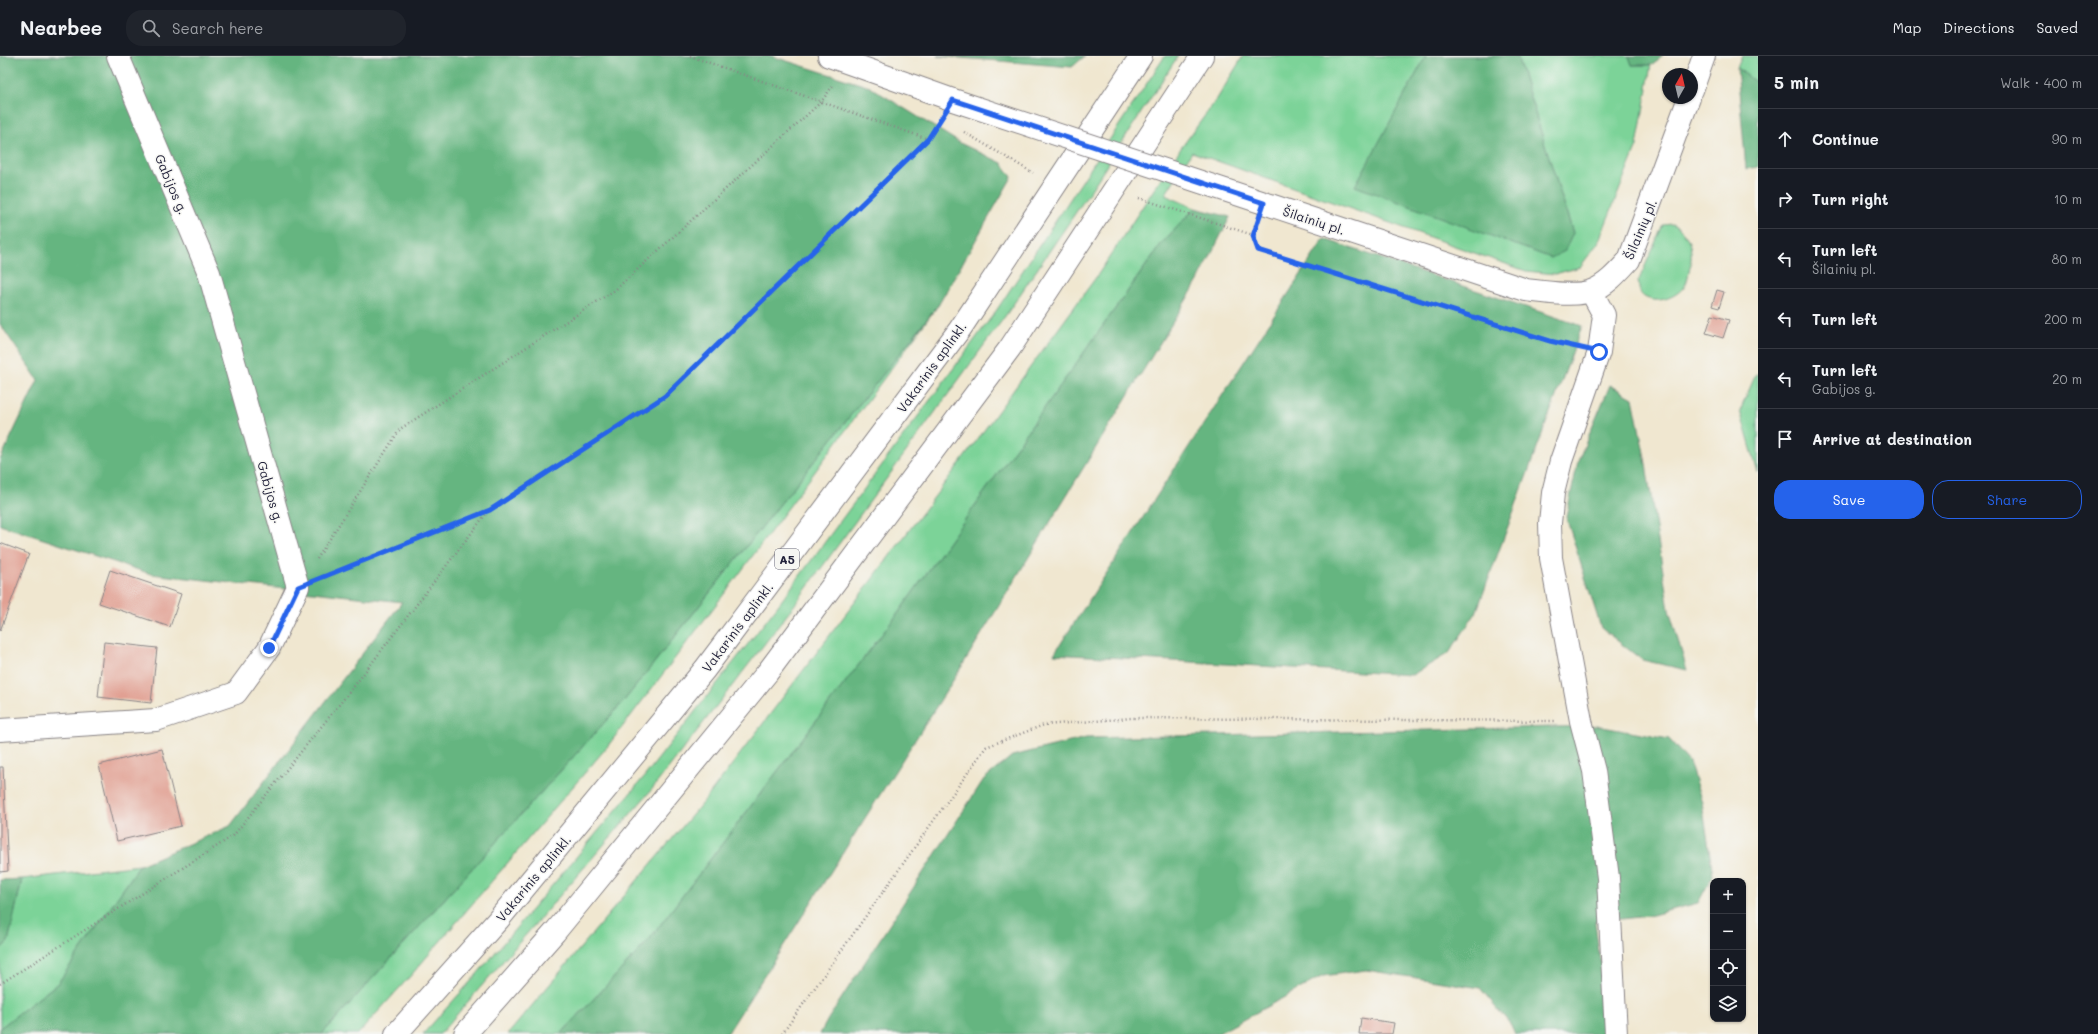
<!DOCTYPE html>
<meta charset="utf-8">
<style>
body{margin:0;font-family:Mali,sans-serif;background:#20242c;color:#f1f3f6}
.controls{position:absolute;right:12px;bottom:12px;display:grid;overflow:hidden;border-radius:8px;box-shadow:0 1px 3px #0004}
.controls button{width:36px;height:36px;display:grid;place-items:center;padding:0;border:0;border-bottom:1px solid #363941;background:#171b24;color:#f1f3f6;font:20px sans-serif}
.compass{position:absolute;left:1662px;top:12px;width:36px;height:36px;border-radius:50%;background:#171b24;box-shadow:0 1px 3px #0004;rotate:8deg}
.stop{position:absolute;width:12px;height:12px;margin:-9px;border:3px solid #2563eb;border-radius:50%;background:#fff}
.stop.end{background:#2563eb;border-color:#fff;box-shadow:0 1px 4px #0008}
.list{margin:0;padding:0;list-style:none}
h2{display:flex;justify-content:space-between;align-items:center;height:52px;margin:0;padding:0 16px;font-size:17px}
h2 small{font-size:13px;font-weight:400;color:#9ea1a6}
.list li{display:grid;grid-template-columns:26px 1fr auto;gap:12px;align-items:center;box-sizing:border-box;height:60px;padding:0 16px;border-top:1px solid #363941}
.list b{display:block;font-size:15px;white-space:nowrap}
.list p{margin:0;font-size:13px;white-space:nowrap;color:#9ea1a6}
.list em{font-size:13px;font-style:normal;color:#9ea1a6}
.actions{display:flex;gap:8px;padding:12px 16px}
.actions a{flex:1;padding:9px 0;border:1px solid #2563eb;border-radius:16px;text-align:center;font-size:14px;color:#2563eb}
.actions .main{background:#2563eb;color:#fff}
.icon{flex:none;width:22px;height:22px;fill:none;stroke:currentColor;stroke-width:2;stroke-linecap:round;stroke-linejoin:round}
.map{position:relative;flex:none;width:1758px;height:978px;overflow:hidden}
header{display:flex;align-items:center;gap:24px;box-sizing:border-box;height:56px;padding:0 20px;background:#171b24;border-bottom:1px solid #363941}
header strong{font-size:19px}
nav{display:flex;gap:22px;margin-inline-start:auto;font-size:14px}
.search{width:280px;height:36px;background:#20242c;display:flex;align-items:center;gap:10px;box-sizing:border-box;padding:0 14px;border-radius:16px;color:#9ea1a6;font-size:15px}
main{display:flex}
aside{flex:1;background:#171b24}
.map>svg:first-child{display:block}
.green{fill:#7cd398;stroke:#4f7a6a}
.forest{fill:#65b580;stroke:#446c5e}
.building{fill:#e1a093}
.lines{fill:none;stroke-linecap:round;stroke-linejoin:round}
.minor-casing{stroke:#898486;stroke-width:24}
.highway-casing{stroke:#898486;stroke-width:24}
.path{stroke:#898486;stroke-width:2.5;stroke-dasharray:1 3;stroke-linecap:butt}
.minor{stroke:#fff;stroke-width:22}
.highway{stroke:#fff;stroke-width:22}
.minor-bridge-casing{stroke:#898486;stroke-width:24;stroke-linecap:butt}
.minor-bridge{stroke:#fff;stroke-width:22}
.route{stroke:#2563eb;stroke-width:5}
.labels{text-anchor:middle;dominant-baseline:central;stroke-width:3;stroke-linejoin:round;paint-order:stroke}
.shield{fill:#f6f6f2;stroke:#626272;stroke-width:1}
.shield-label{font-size:12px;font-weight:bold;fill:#22223b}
.street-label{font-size:13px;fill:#22223b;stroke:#f6f6f2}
</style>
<header>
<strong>Nearbee</strong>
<div class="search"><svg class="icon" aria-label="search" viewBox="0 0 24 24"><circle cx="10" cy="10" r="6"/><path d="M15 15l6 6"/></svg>Search here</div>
<nav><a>Map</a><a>Directions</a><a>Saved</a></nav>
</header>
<main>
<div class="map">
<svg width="1758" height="978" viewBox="0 0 1758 978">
<rect width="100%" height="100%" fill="#f6f6f2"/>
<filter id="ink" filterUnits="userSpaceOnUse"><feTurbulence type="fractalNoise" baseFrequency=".025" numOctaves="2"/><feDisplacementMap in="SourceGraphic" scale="8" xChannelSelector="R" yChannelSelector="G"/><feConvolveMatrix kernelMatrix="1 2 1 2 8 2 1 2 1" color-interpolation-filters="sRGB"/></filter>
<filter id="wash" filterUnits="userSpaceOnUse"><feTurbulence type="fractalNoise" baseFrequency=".012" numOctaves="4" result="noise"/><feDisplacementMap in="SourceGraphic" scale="16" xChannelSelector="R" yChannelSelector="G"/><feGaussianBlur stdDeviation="0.9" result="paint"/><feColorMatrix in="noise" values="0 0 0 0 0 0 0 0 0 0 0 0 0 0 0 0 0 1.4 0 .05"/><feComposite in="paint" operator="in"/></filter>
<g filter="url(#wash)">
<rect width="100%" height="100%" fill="#f0e7d0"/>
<path class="green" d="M1165,0H1178L1085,143L1006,259L790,555L653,732L440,978H423L472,924L644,721L776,552L996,255Z
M1243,0H1426L1356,130L1573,177L1517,0H1629L1632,9H1651L1637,90L1598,187L1580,211L1555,218L1526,215L1460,192L1192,96L1165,139L1195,152L1162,187L899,556L648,885L561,978H508L709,739L963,403L1097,220L1181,92L1217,43Z
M1742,0H1758V28L1737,12Z
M1672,168C1691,177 1694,196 1689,215C1688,221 1687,228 1683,232C1675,242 1655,249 1643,240C1639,237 1639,231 1638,226L1663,169Z
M939,248L734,525L607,691L413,917L358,978H322L623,646Z
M1756,318H1758V417L1740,355Z
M140,809L58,927L0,972V893L8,886L22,823Z"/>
<path class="forest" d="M0,0H771L870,31L960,87L1002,107L1012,121L939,248L623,646L322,978H0V972L58,927L140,809L230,770L402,546L151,518L0,469V404L38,324L0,268Z
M937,0H1085L1072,11Z
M1426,0H1517L1573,177L1565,195L1551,202L1355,130Z
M1629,0H1663L1651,9H1632Z
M1737,12L1758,28V111L1746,113Z
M1195,152L1230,161L1198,225L954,623L727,978H561L648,885L899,556L1162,187Z
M1324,183L1582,270L1476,557L1449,597L1412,619L1054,598Z
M1610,329L1633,342L1645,402L1669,554L1687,614L1642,604L1601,572L1566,461L1578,405Z
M1597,670L1669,683L1689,706L1702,746L1713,819L1698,847L1648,860L1595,866L1608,964L1607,978H1515L1511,969L1480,932L1366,914L1323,920L1217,978H820L828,963L984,723L1012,700L1086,682Z
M22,823L8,886L0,893V824Z"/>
<g id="blocks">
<path class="building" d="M1717,234L1724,236L1719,252L1712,250Z
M1712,259L1729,264L1723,282L1706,277Z
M0,487L29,498L0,575Z
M110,514L181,538L170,571L99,547Z
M104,586L157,592L151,647L98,641Z
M162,693L181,770L117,785L99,709Z
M0,711H3L8,815L0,816Z
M1361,962L1394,967L1392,978H1359Z"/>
</g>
</g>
<g filter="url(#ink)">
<use href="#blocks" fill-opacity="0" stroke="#898486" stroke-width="1"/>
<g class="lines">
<defs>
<path id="minor" d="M829,0L953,44
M1692,34L1704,0
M1264,147L1526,234C1544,236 1574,241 1591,235C1606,230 1619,215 1629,204L1689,42
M1591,235L1604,259L1599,296L1561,405L1553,437L1550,467L1551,502L1581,665L1594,715L1608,822L1616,978
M0,674L156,664L236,637L269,592L298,531L209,217L118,0"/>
<path id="highway" d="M396,978L498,864L705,613L960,273L1141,0
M465,978L555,876L767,617L1010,292L1202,0"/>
</defs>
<use href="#minor" class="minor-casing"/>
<use href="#highway" class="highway-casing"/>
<path class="path" d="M690,0L928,83L939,65
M964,76L1033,117
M1139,142L1253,179
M1255,169L1253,179L1258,194L1550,285L1575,291
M317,503L400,373L615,234L821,46L834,28
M322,521L490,454L665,340L928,83
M0,928L233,780L355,629L489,454
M782,978L986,691L1044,669L1132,662L1555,665"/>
<use href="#minor" class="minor"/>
<use href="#highway" class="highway"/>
<defs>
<path id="minor-bridge" d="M953,44L1264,147"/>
</defs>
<use href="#minor-bridge" class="minor-bridge-casing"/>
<use href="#minor-bridge" class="minor-bridge"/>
</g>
</g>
<g class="lines" filter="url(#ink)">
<path class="route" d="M269,592L298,531L490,454L665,340L928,83L953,44L1264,147L1253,180L1258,194L1550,285L1599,296"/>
</g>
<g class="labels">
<rect class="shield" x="775" y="493" width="24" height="20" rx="3"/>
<g class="shield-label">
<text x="787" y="503">A5</text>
</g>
<g class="street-label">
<text transform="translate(172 128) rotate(67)">Gabijos g.</text>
<text transform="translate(1314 164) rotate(18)">Šilainių pl.</text>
<text transform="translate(1640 173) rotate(-67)">Šilainių pl.</text>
<text transform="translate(931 311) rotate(-54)">Vakarinis aplinkl.</text>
<text transform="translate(271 436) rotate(74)">Gabijos g.</text>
<text transform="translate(737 571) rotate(-53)">Vakarinis aplinkl.</text>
<text transform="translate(533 822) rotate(-50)">Vakarinis aplinkl.</text>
</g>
</g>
</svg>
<div class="controls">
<button>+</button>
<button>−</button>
<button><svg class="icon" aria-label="locate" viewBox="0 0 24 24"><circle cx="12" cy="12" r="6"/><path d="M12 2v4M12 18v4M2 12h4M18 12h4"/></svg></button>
<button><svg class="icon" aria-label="layers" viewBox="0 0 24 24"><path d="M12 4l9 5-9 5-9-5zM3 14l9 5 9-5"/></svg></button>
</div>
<svg class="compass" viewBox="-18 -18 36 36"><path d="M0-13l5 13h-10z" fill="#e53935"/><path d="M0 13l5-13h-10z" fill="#9ea1a6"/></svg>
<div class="stop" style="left:1599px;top:296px"></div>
<div class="stop end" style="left:269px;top:592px"></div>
</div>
<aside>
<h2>5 min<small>Walk · 400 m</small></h2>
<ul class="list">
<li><svg class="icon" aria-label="ahead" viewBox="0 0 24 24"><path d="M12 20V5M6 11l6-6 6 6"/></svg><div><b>Continue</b></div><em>90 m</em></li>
<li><svg class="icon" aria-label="right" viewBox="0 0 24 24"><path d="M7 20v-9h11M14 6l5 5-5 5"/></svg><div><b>Turn right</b></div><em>10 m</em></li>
<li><svg class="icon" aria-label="left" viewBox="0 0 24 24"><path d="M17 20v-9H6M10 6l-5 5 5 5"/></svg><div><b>Turn left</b><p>Šilainių pl.</p></div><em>80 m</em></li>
<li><svg class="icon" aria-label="left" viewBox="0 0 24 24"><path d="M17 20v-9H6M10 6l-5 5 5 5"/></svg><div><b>Turn left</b></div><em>200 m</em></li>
<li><svg class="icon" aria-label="left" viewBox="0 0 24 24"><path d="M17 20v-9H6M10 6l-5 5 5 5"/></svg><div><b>Turn left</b><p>Gabijos g.</p></div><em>20 m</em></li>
<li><svg class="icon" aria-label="arrive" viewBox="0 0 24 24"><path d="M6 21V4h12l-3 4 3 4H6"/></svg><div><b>Arrive at destination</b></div></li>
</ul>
<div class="actions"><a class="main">Save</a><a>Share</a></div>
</aside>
</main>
